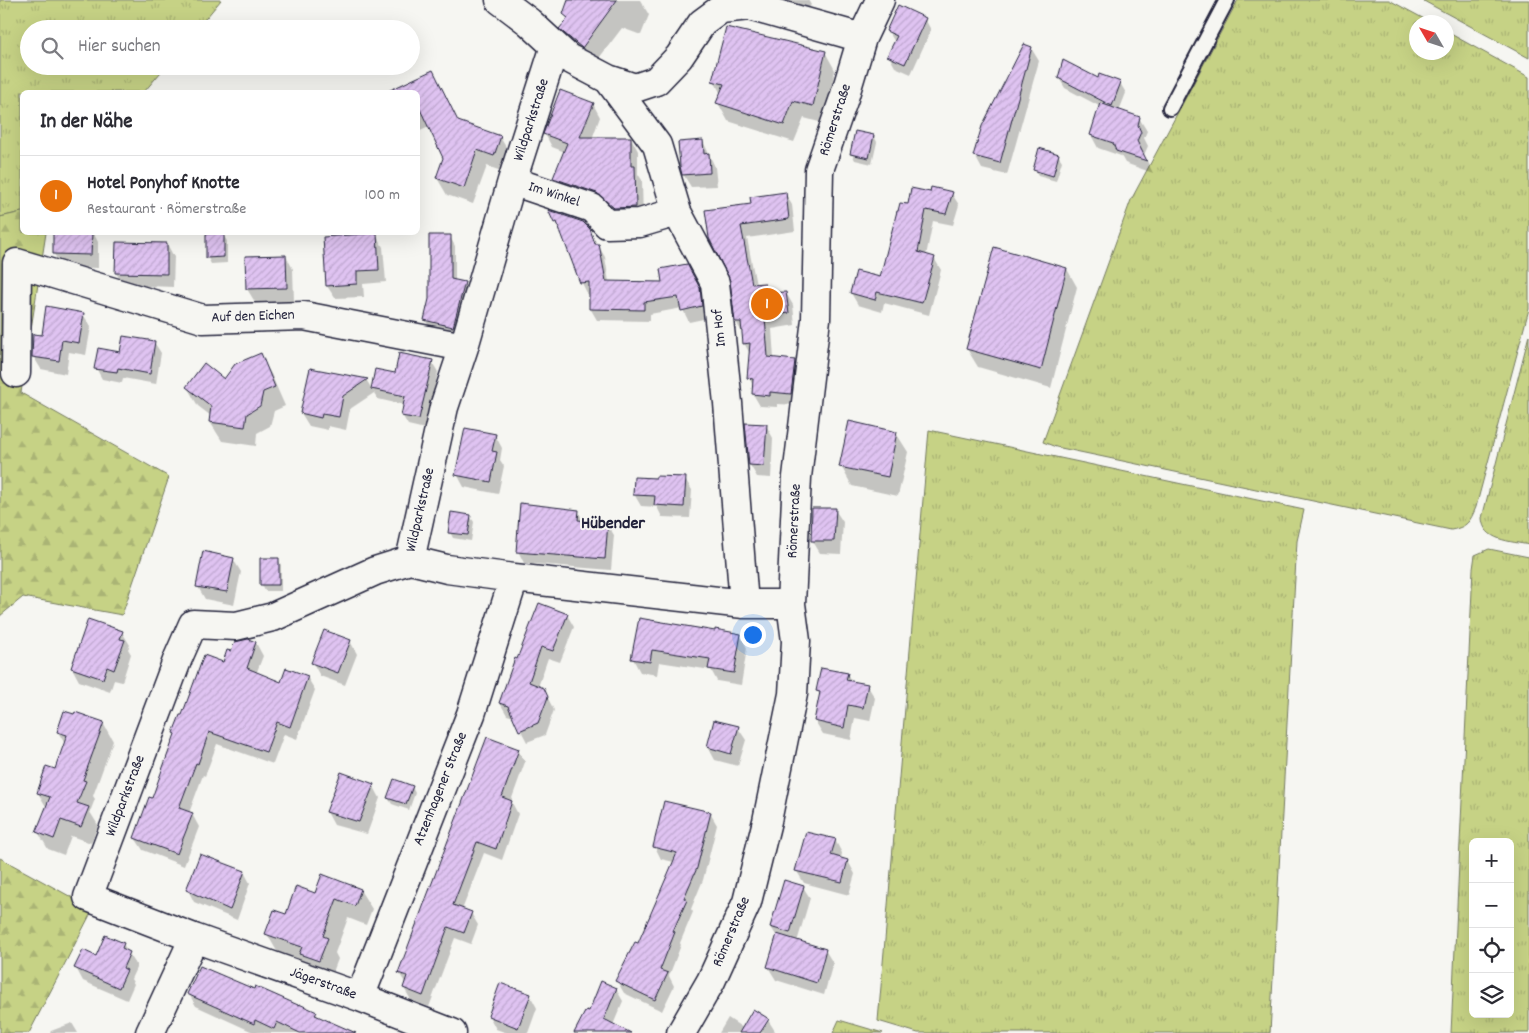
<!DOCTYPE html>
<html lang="de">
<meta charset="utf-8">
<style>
body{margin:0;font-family:Dekko,sans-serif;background:#f7f7f7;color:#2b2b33}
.controls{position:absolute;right:15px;bottom:15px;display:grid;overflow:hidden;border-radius:8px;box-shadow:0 5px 20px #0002}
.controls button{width:45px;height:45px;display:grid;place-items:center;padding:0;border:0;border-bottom:1px solid #e1e1e2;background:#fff;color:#2b2b33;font:25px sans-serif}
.compass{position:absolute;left:1409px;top:15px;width:45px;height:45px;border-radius:50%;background:#fff;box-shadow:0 5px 20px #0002;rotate:309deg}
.you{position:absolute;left:752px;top:634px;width:18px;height:18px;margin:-12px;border:4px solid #fff;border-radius:50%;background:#1a73e8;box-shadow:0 0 0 8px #1a73e833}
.badge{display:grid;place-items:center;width:32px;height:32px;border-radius:50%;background:#db2777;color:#fff;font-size:16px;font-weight:700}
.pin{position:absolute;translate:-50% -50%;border:2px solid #fff;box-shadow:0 1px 5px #0006}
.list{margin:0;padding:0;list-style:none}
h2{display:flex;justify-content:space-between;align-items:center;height:65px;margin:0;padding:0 20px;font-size:21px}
h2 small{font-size:16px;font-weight:400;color:#7c7c81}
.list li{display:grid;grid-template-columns:32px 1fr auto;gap:15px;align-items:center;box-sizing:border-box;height:80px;padding:0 20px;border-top:1px solid #e1e1e2}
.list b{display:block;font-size:19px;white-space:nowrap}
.list p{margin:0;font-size:16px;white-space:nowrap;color:#7c7c81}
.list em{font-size:16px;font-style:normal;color:#7c7c81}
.icon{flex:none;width:28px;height:28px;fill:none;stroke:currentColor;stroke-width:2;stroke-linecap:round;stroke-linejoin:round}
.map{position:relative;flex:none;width:1529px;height:1033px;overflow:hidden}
.search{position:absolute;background:#fff;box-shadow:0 5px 20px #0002;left:20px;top:20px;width:400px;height:55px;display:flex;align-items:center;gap:12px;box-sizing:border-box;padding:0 18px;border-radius:28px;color:#7c7c81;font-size:19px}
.panel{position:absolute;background:#fff;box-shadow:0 5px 20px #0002;left:20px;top:90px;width:400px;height:145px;border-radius:8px}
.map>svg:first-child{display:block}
.grass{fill:url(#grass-tufts);stroke:#747a60;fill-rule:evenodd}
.forest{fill:url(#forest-firs);stroke:#747a60}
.shadow{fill:#0003}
.building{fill:url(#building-hatch);stroke:#22223b}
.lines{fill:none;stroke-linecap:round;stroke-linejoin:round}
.service-casing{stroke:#22223b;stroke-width:18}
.minor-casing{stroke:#22223b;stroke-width:31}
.service{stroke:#f6f6f2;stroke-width:14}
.minor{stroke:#f6f6f2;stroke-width:28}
.labels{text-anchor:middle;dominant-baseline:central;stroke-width:4;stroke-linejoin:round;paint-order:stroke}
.street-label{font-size:15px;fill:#22223b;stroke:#f6f6f2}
.quarter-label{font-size:18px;font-weight:bold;fill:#22223b;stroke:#f6f6f2}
</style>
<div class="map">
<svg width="1529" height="1033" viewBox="0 0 1529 1033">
<defs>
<pattern id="grass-tufts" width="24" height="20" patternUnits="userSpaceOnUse" patternTransform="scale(1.25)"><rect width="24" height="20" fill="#c6d285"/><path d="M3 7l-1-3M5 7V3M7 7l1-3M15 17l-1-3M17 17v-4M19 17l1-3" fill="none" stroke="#aab474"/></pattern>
<pattern id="forest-firs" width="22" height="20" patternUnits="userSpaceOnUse" patternTransform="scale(1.25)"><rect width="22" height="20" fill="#c6d285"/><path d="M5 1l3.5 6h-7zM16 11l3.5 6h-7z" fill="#aab474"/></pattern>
<pattern id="building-hatch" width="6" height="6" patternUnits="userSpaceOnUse" patternTransform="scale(1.25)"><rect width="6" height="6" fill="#dfc3f1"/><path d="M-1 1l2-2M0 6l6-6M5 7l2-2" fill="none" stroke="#bfa7d0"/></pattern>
</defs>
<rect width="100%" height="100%" fill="#f6f6f2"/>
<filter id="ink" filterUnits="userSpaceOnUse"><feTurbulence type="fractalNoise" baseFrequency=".02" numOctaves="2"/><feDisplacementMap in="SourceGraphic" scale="10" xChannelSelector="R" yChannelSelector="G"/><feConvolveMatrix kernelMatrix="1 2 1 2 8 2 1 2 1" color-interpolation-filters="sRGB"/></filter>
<g filter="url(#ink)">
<path class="grass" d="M0,0H221L197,29H29V66H166L144,92H22V212L0,217Z
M1238,0H1389L1430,22H1416V52H1446L1447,32L1529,77V309L1476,507C1470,522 1467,527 1451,530L1056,447L1043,442L1131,200Z
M1422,0H1529V58Z
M1529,335V545C1511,541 1483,541 1482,518Z
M929,430L1304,510L1297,541L1270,1033H918L878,1021Z
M1489,549L1529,557V1033H1451L1473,569L1475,555ZM1473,842H1510V1014H1473Z
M839,1020L883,1033H833Z"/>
<path class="forest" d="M22,212V232L46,233L21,393L169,477L122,615L23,597L0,616V217Z
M0,858L93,909L29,1033H0Z"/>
<path class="shadow" d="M570,0H640L649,15L641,35L622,28L593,66L572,48L561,29L568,20L564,14Z
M773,0H808L811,5L804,15Z
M925,19L931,30L911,74L895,67L889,56L895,42L888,31Z
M1031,48L1039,61L1007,175L982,169L975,156Z
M825,52L835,70L823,123L804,118L794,142L728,121L718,103L721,94L714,81Z
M433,71L459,123L500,137L510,154L504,172L487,166L473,204L447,195L437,178L444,158L429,127L418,132V92H389Z
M1059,78L1120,83L1126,93L1119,111L1139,118L1147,131L1144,138L1148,146L1144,155L1153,173L1125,163L1121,156L1098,148L1091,135L1101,107L1065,88Z
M593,104L600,117L592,139L631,138L638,151V174L642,180L643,220L622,221L562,191L555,178L565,152L552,147L545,134Z
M874,136L877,142L872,164L855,160L852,154Z
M703,141L715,167L717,186L691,187L683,174Z
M1058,155L1062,161L1056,181L1038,176L1035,170Z
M785,193L792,205L795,231L747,238L756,285L763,284L768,294L786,293L793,305L795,325L772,329L774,359L795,361L802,373L798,405L777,404V407L760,406L753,394L754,387L749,378L750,354L744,343L743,334L736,322L732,281L710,237L753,205Z
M931,194H952L959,205L953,225L933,221L926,256L934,258L941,270L929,315L884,303L882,312L858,305L851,293L881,278L909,206Z
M550,212L589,230L605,257L609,282L664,283L693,277L706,301L708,318L689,322L682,308L650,314V321L597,320L590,308V294L588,295L582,283L563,234H561Z
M55,232H93L98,242V268L62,267L54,254Z
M223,235L227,241V263L211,264L208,258Z
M376,235L383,247L386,282L363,284L364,297L335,298L327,286Z
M450,237L455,246V281L464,283L469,292L458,336L431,329L425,320Z
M167,244L174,257L173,287L124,285L116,273Z
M286,256L293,269L294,301L255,302L247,289Z
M1067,269L1077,287L1051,388L978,367L967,349Z
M83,314L91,327L86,355L69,352L66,374L41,369L33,356L43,337Z
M154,342L161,353L156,384L123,378L122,383L102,379L96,368L121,353Z
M260,355L271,374L285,406L274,411L270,426L257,433L256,446L222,441L210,422L211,416L198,406L187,387L224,381Z
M432,362L438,372L425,429L408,425L402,415L404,405L378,399L374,393L350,409L346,430L328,426V430L309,426L301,413L311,369L367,381L372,389L396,375Z
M766,425L773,438L771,478L757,477L750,465Z
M896,433L908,452L898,496L852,486L841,466Z
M495,435L502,448L500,460L504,466L498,494L464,487L457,474Z
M685,479L692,490L690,518L662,517L657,507L641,506L634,494Z
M835,510L843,522L841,554L820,553L812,540Z
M578,511L584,522L607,524L614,535L611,570L524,563L518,551Z
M470,516L474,522L471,541L453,538L450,532Z
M233,559L241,572L234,605L205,599L198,587Z
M278,559L281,565V591H265L262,585Z
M567,615L574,627L560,662L548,658L538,687L543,689L554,710L545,735L527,742L514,717L507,715L500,703L518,660Z
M640,620L740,635L747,648L741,685L717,681L711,670L659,662L657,675L640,672L633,659Z
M122,632L130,645L128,649L131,654L122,682L114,680L110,692L79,681L72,668Z
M350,641L357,654L345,685L320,676L313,663Z
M256,643L263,656L256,674L282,684L307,677L315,690L297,739L284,734L273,764L217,744L205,776L203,775L189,813L192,814L199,827L184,866L143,850L135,838L153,799L176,735L175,733L232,653Z
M847,674L852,682L867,685L875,698L870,721L855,718L851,740L823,734L815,721L820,696L818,691Z
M103,723L113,741L93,796L95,799L90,812L98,825L91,843L71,836L64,855L48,849L38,832L47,808L38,793L56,771L65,744L58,732Z
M738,728L746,740L738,766L715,760L708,747Z
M518,750L525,762L511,801L518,814L502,860L484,853L462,910L471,913L478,925L471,944L455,938L429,1007L411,1000L404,988L406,984L399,973Z
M341,773L373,785L380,798L367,834L334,825L327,812Z
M412,787L415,793L409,810L392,804L388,798Z
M710,813L717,825L703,880L691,909L693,912L680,943L681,945L669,976L674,986L662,1011L624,993L617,981L638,945L674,862L661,859L655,847Z
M835,840L842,853L841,859L848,861L855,874L849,895L804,883L796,870Z
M244,872L250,883L237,920L194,902L188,890Z
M803,887L810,898L797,942L825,950L833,963L824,995L776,980L768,967L777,937L771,927Z
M360,890L372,909L366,925L348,918L335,953L338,959L330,980L307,964L278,953L267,934L287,915L316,895Z
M123,944L137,966L131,979L134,984L127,1000L83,981L76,968Z
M616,989L623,1001L613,1025L617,1033H576L589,1013Z
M254,991L316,1013L319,1018L342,1033H265L262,1032L255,1033L196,1006L189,994Z
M530,995L537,1008L528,1033H507L496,1029L489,1016Z
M728,1018L743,1028L768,1020L775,1031L773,1033H719Z
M72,1023L78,1033H50L51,1031Z"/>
<path class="building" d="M568,0H617L582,48L559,29L568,18L563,14Z
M898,5L926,18L905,64L887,56L897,36L886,31Z
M726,27L826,51L813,106L793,101L784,125L716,103L724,84L712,81Z
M1024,44L1032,47L1000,163L973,156L982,126Z
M1063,60L1098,78L1099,74L1121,82L1112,106L1058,78Z
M433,70L458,121L501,136L494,156L477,150L464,188L436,178L443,158L418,105V92H386Z
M560,90L594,103L580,137H631V166H635L636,207L614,208L597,193L553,178L567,143L543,134Z
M1100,103L1140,117L1138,125L1141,132L1137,141L1147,161L1116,151L1113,143L1090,135Z
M855,131L874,135L869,158L850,154Z
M703,140L704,154L709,153L710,173L682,175L680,166L678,142Z
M1039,148L1059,154L1053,176L1033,170Z
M931,187L953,192L946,214L926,210L918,252L935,257L922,303L877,292L875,300L850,293L856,271L880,277L897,211H898L900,203L908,204L911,188L930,192Z
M786,192L789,219L741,226L752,284L764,283L765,293L786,292L789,313L765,317L768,357L795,360L791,394L770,392V396L752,394L753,379L747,378L750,343L743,344L741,322H735L730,281L709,238L705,210L751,204L750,197Z
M548,210L583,222L590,229L595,244H599L606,281L662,282L660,269L687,264L700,288L702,306L681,311L678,297L644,302V310L589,309V282L580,283L557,222L554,223Z
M53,232H92L91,255L53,254Z
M224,233V257L206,258V234Z
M377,233L379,270L357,271V284L326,286L323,237Z
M429,235H451V279L465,282L453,327L424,320L429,299Z
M116,242L167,243V274L115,273Z
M994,247L1067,268L1041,370L966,349Z
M286,255L287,288L246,289L245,256Z
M46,306L84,313L79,343L62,340L59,361L32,357L33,334L42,335Z
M123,336L155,341L150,374L118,368L117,372L94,369L98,348L120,352Z
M261,353L275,387L263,392L260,406L247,414L245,427L209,422L211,406L186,387L204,363L224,379L235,364Z
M399,353L433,360L419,419L401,416L405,396L371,389L375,369L395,373Z
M310,368L368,379L343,396L339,417L322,414L321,418L300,413Z
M849,421L897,432L888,477L839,467Z
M745,423L767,424L764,466L749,465Z
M465,428L496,434L492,451L497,452L491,482L455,475Z
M656,476L686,477L684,507L654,505L655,496L633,495L634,477L656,478Z
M520,503L579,510L578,520L608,523L605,559L516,552Z
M812,508H836L834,541H811Z
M451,512L471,515L468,535L448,533Z
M203,551L234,558L227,592L196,587Z
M260,558H279V585H260Z
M539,603L568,614L553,651L541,647L529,682L544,688L548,697L538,723L519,731L508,706L499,703L515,658L517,659Z
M639,618L715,631V629L741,634L734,673L708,669L710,659L652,650L650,662L631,659Z
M88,619L123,631L120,639L125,640L114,670L107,667L103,679L71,668Z
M324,630L351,640L338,673L311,663Z
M248,639L256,642L247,668L281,682L286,668L308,676L290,727L277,722L266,752L209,732L198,764L196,763L179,808L193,813L177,854L134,838L149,797L152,798L175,734L173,733L180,715H182L204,655L223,662L227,650L231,651L235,642Z
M821,668L848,673L846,680L868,684L863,708L848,705L844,728L814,721L820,692L816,691Z
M64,711L74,714L75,712L104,722L83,780L86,781L77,803L89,807L81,827L61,820L54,839L36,832L50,797L37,793L46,766L55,769L67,735L57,732Z
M714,720L739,726L731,754L707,747Z
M487,737L519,749L502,797L512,801L496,849L477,842L453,905L472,912L464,933L448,927L423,996L403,988L407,976L398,973Z
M341,772L374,784L359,822L326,812Z
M394,779L413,786L406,804L387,798Z
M664,801L711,812L697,868L684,898L687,900L673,931L675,932L660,970L668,973L655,1000L615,981L635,942L638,943L677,853L653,847Z
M806,832L836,839L831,855L848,860L842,882L795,871Z
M200,854L245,871L230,910L186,890Z
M322,874L361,889L355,906L337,899L323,936L328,938L319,961L299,954L302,947L265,934L274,910L286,914L296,886L315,893Z
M784,880L804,886L790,933L770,927Z
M777,934L826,949L817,983L767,967Z
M105,935L124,943L122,948L130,952L123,968L127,970L119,988L74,968L83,950L96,956Z
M200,966L254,989L255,986L298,1005L299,1004L317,1012L315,1015L356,1033H300L277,1022L274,1029L255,1020L254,1024L187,994Z
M601,981L617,988L604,1019L631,1033H574L586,1010L589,1011Z
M500,983L531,994L518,1028L488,1016Z
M753,1009L769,1019L760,1033H739Z"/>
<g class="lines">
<defs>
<path id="service" d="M1170,108L1227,0"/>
<path id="minor" d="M500,0L529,22L568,58L608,79L635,88L656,81L679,57L702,23L721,9L749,6L862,38
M608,79L657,145L677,212L715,283L728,403L744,604
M512,181L592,208L607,224L640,223L677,212
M16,373L17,263L203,319L304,316L464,347
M410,560L447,569L514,578
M194,938L360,997L452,1033
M360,997L471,714L514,578L744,604H791
M150,1033L194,938L88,897L178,658L193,624L236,626L273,617L375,571L410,560L444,407L464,347L512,181L555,46
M681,1033L711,981L747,902L767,821L793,694L796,641L791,604L797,477L816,319L819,170L844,98L862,38L880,0"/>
</defs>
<use href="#service" class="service-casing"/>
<use href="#minor" class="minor-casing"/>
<use href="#service" class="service"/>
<use href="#minor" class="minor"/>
</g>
</g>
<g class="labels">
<g class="street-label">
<text transform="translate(532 120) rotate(-72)">Wildparkstraße</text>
<text transform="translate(836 120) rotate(-72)">Römerstraße</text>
<text transform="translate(554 195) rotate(18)">Im Winkel</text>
<text transform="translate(253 317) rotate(-2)">Auf den Eichen</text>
<text transform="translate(720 328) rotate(-96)">Im Hof</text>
<text transform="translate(421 510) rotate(-77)">Wildparkstraße</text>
<text transform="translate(795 521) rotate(-87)">Römerstraße</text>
<text transform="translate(441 789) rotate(-68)">Atzenhagener Straße</text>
<text transform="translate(126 796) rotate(-69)">Wildparkstraße</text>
<text transform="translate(732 932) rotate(-67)">Römerstraße</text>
<text transform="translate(323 984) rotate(20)">Jägerstraße</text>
</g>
<g class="quarter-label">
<text x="613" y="524">Hübender</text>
</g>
</g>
</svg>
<div class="controls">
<button>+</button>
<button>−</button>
<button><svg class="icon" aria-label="locate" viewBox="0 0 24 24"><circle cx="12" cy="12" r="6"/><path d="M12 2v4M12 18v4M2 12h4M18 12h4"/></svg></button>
<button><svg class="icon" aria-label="layers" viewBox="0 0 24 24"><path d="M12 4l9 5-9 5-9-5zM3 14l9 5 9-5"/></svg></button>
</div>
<svg class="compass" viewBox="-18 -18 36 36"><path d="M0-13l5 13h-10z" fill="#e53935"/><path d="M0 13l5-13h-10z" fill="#7c7c81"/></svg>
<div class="you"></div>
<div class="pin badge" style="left:767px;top:304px;background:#e8710a">1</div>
<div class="search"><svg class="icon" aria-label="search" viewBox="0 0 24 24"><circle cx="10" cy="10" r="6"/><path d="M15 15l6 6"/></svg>Hier suchen</div>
<section class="panel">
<h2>In der Nähe<small></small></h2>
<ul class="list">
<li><span class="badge" style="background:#e8710a">1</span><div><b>Hotel Ponyhof Knotte</b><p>Restaurant · Römerstraße</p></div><em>100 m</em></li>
</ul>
</section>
</div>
